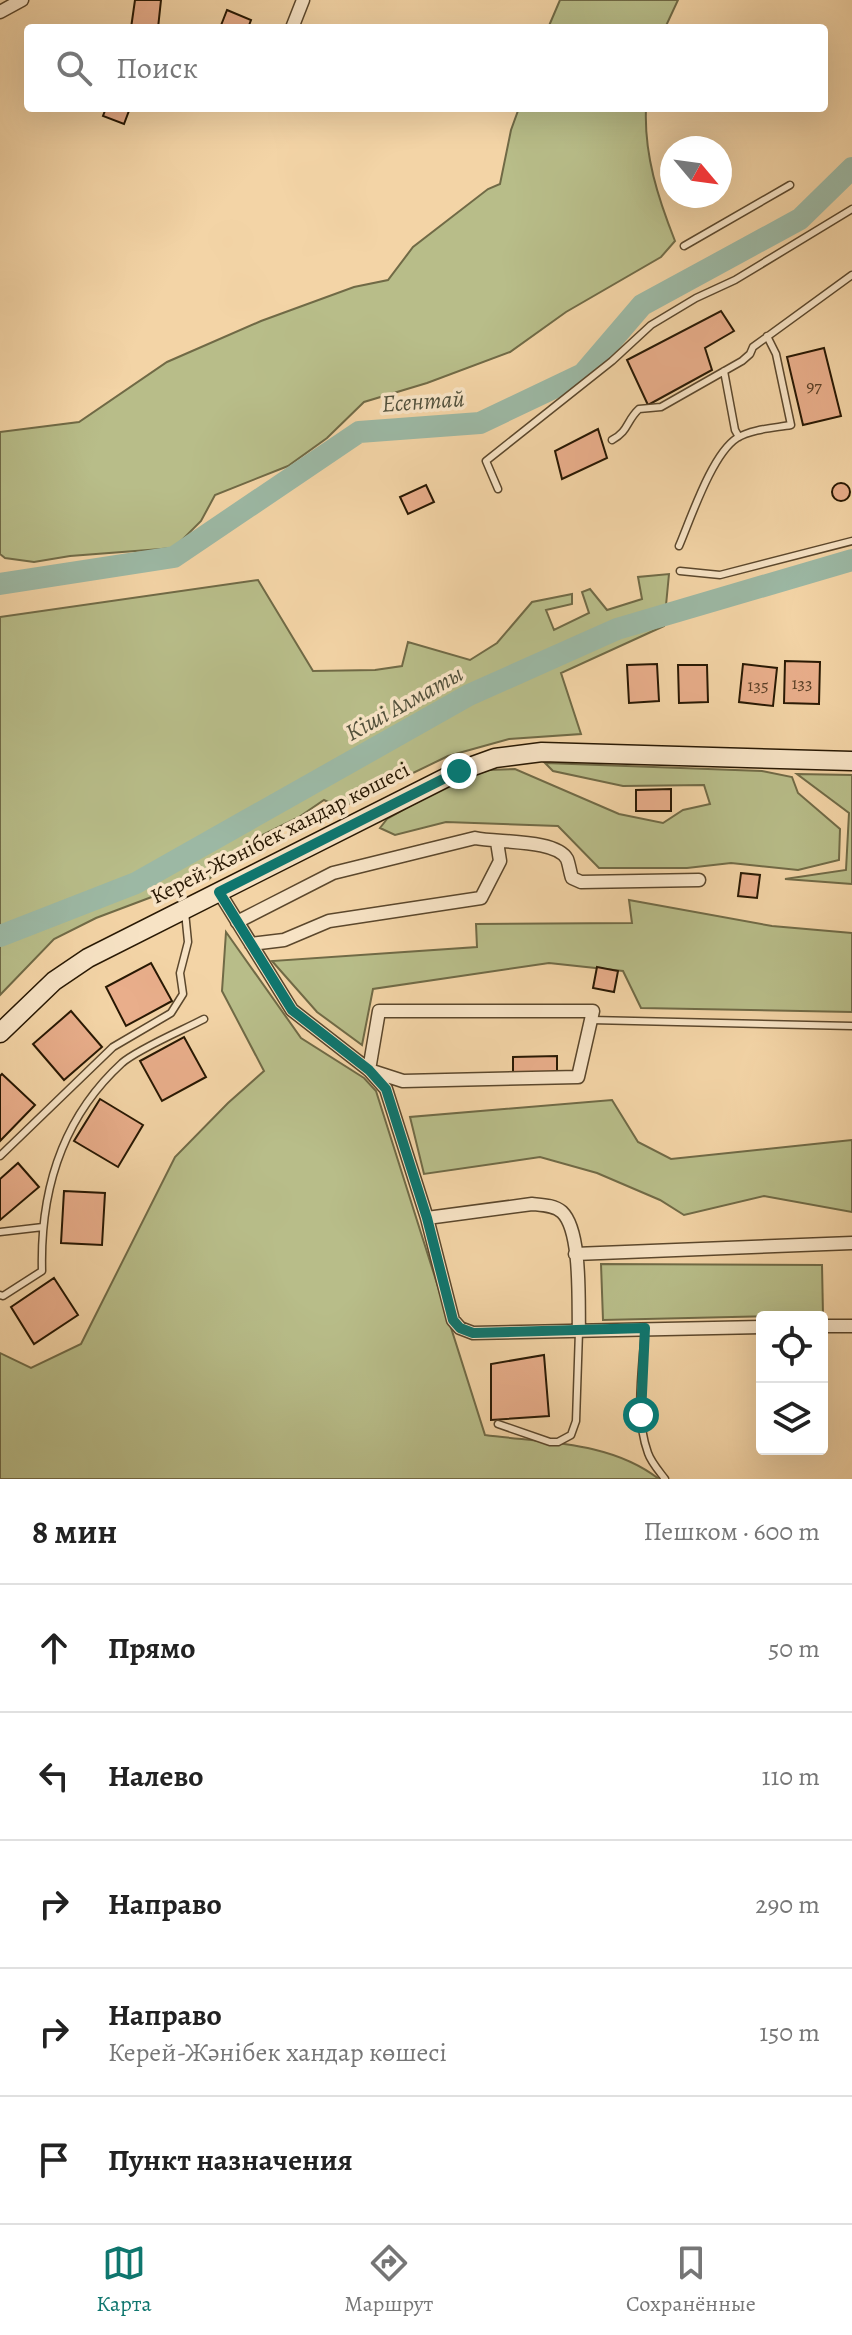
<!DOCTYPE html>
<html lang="ru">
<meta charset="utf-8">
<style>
body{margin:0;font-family:Alegreya,serif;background:#f2f2f2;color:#222}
.controls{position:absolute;right:24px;bottom:24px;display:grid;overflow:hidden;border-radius:8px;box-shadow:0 8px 32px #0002}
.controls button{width:72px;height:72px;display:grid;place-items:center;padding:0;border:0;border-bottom:2px solid #e0e0e0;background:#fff;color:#222;font:40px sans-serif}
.compass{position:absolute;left:660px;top:136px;width:72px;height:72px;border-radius:50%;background:#fff;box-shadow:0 8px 32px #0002;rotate:119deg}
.stop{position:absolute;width:24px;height:24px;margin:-18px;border:6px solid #0f766e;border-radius:50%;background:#fff}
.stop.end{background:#0f766e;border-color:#fff;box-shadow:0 2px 8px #0008}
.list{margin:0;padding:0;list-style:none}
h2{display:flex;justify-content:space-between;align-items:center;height:104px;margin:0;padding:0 32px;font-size:34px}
h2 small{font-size:26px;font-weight:400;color:#767676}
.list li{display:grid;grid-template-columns:52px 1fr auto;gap:24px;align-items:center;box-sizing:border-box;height:128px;padding:0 32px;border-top:2px solid #e0e0e0}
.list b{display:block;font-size:30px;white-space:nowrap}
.list p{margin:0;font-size:26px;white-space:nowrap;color:#767676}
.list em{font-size:26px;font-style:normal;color:#767676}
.icon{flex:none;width:44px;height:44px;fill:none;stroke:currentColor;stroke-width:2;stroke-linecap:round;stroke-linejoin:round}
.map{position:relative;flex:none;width:852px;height:1479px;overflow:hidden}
.search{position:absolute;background:#fff;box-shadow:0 8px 32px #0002;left:24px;right:24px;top:24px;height:88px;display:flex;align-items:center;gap:20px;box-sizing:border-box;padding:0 28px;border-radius:8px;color:#767676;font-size:30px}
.sheet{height:744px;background:#fff}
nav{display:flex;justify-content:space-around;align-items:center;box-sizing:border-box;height:112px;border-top:2px solid #e0e0e0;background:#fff;font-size:22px;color:#767676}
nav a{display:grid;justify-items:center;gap:4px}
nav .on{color:#0f766e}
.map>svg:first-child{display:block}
.green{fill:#b8bd89;stroke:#706a46;stroke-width:2}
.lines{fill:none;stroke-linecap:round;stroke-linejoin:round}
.river{stroke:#9cb8a4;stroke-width:22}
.building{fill:#e9ae8b;stroke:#281803;stroke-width:2}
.lane-casing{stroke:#5b472c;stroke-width:9}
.street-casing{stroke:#5b472c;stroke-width:15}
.secondary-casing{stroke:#281803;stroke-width:21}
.lane{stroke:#f7e3c5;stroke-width:6}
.street{stroke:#f7e3c5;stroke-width:12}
.secondary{stroke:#f7e3c5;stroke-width:18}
.route{stroke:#0f766e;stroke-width:10}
.labels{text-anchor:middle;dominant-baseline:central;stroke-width:7;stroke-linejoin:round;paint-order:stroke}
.number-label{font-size:18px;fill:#583e25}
.street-label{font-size:22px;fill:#281803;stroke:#f7e3c5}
.water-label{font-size:24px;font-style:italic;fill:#51503b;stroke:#f7e3c5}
</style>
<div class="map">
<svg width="852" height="1479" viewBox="0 0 852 1479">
<rect width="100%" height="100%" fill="#f3d4a6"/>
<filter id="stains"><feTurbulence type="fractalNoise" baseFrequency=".0025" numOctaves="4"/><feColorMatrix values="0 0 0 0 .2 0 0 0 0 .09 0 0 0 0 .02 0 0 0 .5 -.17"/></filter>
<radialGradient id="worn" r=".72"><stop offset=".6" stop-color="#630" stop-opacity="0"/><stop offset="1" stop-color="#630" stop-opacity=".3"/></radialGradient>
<path class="green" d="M560,0H678L665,28H548Z
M519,108H646C644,155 658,198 675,241L661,257L566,312L510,352L427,383L364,402L327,438L288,466L215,495L201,521L174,548L70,556L34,562L5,558L0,554V432L79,422L167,362L261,321L354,287L388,280L413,247L488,189L500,184L511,130Z
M669,574L664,626L561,673L581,734L509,739L448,756L341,808L324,800L299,817L248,842L208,880L157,895L96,918L54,939L0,995V617L258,580L313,671L375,670L402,666L408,642L470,660L497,643L532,602L572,594V604L546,610L554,630L589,613L582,592L590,589L607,610L642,599L638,577Z
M545,763L762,771L792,777L798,793L840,829L839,860L798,870L731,863L687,868H599L558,826L446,822L395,835L380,828L387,819L448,785L488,770L515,769L619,814L663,823L683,810L710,804L704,785L623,786L553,771Z
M797,774L852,775V884L785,879L846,870L849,813Z
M629,900L772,926L852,933V1012L641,1008L623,971L549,963L373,989L362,1045L317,1012L272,961L477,947L476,924L632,923Z
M226,932L301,1038L364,1078L376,1091L485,1435C545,1443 610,1441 659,1479H0V1353L31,1368L81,1344L175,1157L228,1103L264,1071L222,991Z
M612,1100L638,1142L671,1159L852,1140V1212L764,1196L684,1215L660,1200L597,1173L540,1157L424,1174L410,1117Z
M601,1264L822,1265L823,1315L603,1320Z"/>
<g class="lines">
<path class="river" d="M0,584L174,557L359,432L480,423L583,374L642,305L800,219L852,168
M0,936L136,883L469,695L617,629L852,560"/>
</g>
<path class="building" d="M135,0H161L158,28H131Z
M227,10L251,20L248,28H220Z
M106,108H130L124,124L103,116Z
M721,311L734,331L705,348L712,370L648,405L627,360Z
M824,348L841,416L803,425L787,357Z
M598,429L607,458L562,479L555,451Z
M832 492a9 9 0 1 1 18 0a9 9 0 1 1-18 0Z
M426,485L434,502L408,514L400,497Z
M785,661L820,662L819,704L784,703Z
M657,664L659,701L629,703L627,665Z
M743,664L777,668L773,706L739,702Z
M678,665H707L708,702L679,703Z
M671,789V811H636V790Z
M741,873L760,875L757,898L738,896Z
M151,963L172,1001L126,1026L106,987Z
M597,967L618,971L614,992L593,988Z
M71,1011L102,1047L64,1080L33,1044Z
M184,1037L206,1077L162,1101L140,1061Z
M557,1056V1073L513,1074V1057Z
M2,1074L35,1105L0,1141V1076Z
M100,1099L143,1125L118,1167L74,1141Z
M18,1163L39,1187L0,1220V1179Z
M64,1191L105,1193L102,1245L61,1243Z
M54,1278L78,1315L34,1344L11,1307Z
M544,1355L549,1416L491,1420V1364Z"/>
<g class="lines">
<defs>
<path id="lane" d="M684,246L790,185
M724,371L735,430L739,437
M612,440C629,431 626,421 639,409L661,407L742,361L750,354L753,347L852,275
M498,489L486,461L612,361L651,325L696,298L735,280L852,209
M679,546C691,518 712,454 737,438C752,429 774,428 791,425L776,354L767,336
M680,571L720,575L852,541
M591,1020L852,1026
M0,1156L113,1047L171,1013L183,994L180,973L188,942L185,912
M0,1232L43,1227
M0,1295L3,1296L42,1271C40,1192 62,1118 122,1063C138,1049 183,1030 204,1019
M645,1328C643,1367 634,1415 648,1453C651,1462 659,1471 665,1479
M498,1424L550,1442H558L571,1435L576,1421L579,1331"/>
<path id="street" d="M0,12L22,0
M292,28L303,0
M219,892L292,1010L369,1070L386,1089L427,1218L453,1320L460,1328L473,1333L762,1327
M237,922L333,873L475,838C497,843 556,839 567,859C569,864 570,872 572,878L581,882L699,880
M251,944L284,940L329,921L481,898L500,861L497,842
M379,1011H593L578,1077L403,1081L369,1070Z
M427,1218L532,1204C542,1205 554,1205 562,1212C582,1231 578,1303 579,1331
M575,1254L852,1243
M822,1326H852"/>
<path id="secondary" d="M0,1033L54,981L88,958L459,771L495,758L542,752L852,761"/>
</defs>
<use href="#lane" class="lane-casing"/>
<use href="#street" class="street-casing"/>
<use href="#secondary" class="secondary-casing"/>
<use href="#lane" class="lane"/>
<use href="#street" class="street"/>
<use href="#secondary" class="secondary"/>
</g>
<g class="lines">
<path class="route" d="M459,771L219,892L292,1010L369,1070L386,1089L427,1218L453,1320L460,1328L473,1333L645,1328L641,1415"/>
</g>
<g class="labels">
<g class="number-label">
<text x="814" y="386">97</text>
<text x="802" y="683">133</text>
<text x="758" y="685">135</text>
</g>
<g class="street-label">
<text transform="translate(280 833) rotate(-27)">Керей-Жәнібек хандар көшесі</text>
</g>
<g class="water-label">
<text transform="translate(423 401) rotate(-4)">Есентай</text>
<text transform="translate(404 703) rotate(-29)">Кіші Алматы</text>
</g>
</g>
<rect width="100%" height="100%" filter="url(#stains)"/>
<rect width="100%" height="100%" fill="url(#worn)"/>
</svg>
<div class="controls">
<button><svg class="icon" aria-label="locate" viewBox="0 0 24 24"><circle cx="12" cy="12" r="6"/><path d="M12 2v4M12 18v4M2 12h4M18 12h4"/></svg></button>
<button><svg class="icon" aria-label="layers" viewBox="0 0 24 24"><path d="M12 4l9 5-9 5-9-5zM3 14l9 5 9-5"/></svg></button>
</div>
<svg class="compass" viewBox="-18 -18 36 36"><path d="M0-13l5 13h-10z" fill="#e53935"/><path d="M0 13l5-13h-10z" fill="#767676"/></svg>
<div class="stop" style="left:641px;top:1415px"></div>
<div class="stop end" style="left:459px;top:771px"></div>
<div class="search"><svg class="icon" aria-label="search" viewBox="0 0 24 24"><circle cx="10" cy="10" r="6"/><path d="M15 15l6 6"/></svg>Поиск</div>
</div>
<section class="sheet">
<h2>8 мин<small>Пешком · 600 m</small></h2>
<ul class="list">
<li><svg class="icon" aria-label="ahead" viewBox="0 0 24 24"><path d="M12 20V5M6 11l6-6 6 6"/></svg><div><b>Прямо</b></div><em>50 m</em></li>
<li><svg class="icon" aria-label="left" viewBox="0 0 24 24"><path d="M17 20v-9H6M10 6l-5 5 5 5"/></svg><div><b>Налево</b></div><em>110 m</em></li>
<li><svg class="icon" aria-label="right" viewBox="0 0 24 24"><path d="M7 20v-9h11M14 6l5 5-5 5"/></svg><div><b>Направо</b></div><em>290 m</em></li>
<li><svg class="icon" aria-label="right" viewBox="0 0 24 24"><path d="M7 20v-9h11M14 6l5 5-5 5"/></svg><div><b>Направо</b><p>Керей-Жәнібек хандар көшесі</p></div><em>150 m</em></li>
<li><svg class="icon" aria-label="arrive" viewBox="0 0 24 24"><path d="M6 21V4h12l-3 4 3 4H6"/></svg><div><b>Пункт назначения</b></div></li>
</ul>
</section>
<nav>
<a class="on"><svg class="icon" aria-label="map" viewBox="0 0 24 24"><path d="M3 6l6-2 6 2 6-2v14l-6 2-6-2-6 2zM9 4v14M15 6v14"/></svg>Карта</a>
<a><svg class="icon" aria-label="directions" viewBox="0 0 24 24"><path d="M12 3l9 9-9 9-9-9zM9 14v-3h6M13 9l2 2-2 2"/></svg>Маршрут</a>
<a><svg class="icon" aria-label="saved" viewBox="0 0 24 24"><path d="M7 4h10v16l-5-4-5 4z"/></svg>Сохранённые</a>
</nav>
